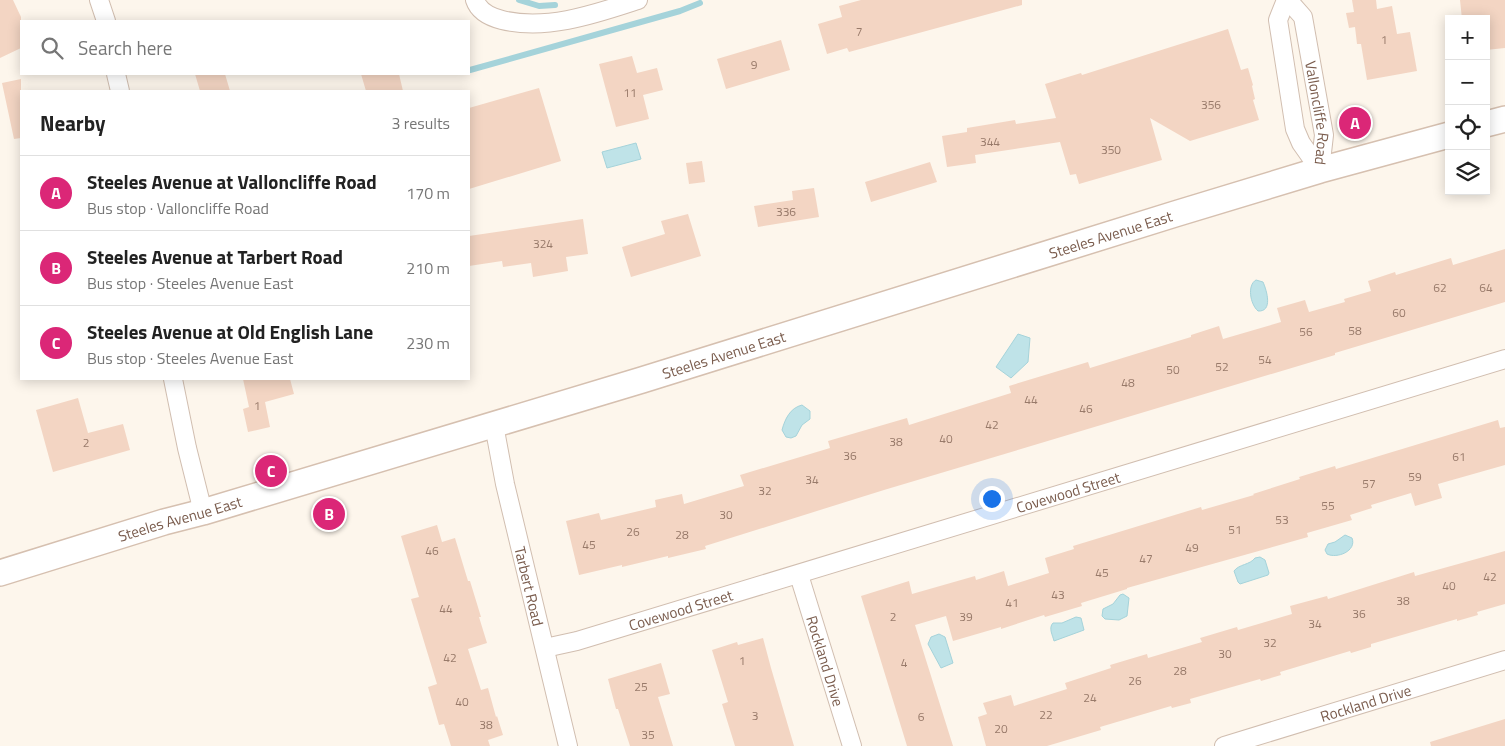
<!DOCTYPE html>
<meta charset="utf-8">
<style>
body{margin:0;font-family:"Titillium Web",sans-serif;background:#f6f6f6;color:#222}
.controls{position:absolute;right:15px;top:15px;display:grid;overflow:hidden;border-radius:0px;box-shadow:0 2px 12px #0003}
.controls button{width:45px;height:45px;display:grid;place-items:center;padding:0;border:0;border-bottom:1px solid #e0e0e0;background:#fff;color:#222;font:25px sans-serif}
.you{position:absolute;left:991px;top:498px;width:18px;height:18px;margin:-12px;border:4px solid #fff;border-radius:50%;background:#1a73e8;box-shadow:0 0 0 8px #1a73e833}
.badge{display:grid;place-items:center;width:32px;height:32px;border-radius:50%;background:#db2777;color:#fff;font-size:16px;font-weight:700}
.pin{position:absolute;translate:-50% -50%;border:2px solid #fff;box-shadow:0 1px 5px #0006}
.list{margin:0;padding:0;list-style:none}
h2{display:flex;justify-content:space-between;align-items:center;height:65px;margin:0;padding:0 20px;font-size:21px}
h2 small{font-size:16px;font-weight:400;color:#767676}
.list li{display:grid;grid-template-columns:32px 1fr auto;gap:15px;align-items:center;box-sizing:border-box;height:75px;padding:0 20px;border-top:1px solid #e0e0e0}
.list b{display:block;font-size:19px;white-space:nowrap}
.list p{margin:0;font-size:16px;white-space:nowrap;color:#767676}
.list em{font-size:16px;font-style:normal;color:#767676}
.icon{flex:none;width:28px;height:28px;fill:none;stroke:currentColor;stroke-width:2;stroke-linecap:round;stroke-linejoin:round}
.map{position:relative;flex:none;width:1505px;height:746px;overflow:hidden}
.search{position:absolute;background:#fff;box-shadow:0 2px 12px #0003;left:20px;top:20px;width:450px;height:55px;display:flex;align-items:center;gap:12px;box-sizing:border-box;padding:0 18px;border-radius:0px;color:#767676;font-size:19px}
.panel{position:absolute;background:#fff;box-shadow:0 2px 12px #0003;left:20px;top:90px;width:450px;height:290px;border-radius:0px}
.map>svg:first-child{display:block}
.water{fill:#bfe3e8;stroke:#a5d3da}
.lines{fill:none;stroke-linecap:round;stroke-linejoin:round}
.stream{stroke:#a5d3da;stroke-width:6}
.building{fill:#f3d5c3}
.minor-casing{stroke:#d1beb0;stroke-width:20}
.secondary-casing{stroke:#d6c0b0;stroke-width:28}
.minor{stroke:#fff;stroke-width:18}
.secondary{stroke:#fff;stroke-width:25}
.labels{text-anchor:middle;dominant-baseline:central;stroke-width:4.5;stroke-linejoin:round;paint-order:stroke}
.number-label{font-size:12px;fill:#987a6a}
.street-label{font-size:15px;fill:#7a5c4d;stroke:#fffaf3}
</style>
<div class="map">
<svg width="1505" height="746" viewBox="0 0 1505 746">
<rect width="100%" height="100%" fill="#fdf6ec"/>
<path class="water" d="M636,143L641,159L607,168L602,152Z
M1256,280L1263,282C1267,291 1273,312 1258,311C1250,304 1247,285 1256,280Z
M1018,334L1030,338L1028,362L1011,378L996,367Z
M802,405L810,411V419L802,425L796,436L791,438L786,437L782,430C785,419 790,408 802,405Z
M1345,535L1352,538C1357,551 1337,559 1327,554L1325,550L1328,544L1335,542Z
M1260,557L1265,560L1269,573L1268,575L1240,584L1238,582L1234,571C1239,564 1250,565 1255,558Z
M1123,594L1129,598L1127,616L1119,620L1105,619L1102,616L1103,609L1113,604L1120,595Z
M1076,617L1081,618L1084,630L1054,641C1053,636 1048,628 1053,623H1062Z
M939,634L945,637L953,663L941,668L928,644L931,637Z"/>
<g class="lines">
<path class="stream" d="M519,0L539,6L555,5
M470,70L680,11L700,3"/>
</g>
<path class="building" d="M0,0H13L21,17V48L0,58Z
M861,0H1022V5L849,52L847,48L827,54L818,24L842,17L839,6Z
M1352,0H1376L1377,9L1392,6L1397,34L1410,32L1417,71L1367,80L1361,44H1357L1355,27L1349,28L1346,13L1354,12Z
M1460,0H1505V48L1486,50V19H1462Z
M1228,29L1241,70L1248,68L1253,85L1252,86L1255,99L1253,100L1259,120L1190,141L1150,118L1162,160L1079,184L1076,174L1070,175L1060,142L975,155L976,163L947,167L942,136L967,132V128L1015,120L1016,124L1056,118L1045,84L1081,73L1082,75Z
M781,40L790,70L726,89L717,59Z
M632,56L637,73L657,68L663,90L643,95L649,119L616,127L599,64Z
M195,74H225L230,91H200Z
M361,74H399L403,91H366Z
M21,79V138L14,139L2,83Z
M539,88L561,161L469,189V108Z
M702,161L705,182L689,184L686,163Z
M930,162L937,182L871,202L865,182Z
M814,188L819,217L758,227L754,206L793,200L792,191Z
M688,214L701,256L631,277L622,247L665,234L661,221Z
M583,219L588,254L566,257L568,271L533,277L531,263L503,267L502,261L469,266V236Z
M1505,249V302L1335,353V355L884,490L705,546L706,549L668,558V556L622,567V565L579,575L566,521L599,513L601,520L656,507L655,500L682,494L684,504L744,486L740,475L830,448L828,441L907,418L909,425L1011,393L1009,386L1088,362L1090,368L1191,337V335L1219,326L1223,339L1281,322L1277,308L1305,300L1309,312L1345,302L1344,299L1371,291L1368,281L1395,272L1396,275L1451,258L1453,265Z
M243,379H290L294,394L265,402L270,427L248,432L243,409L249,407Z
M78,398L88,433L123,424L130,450L53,472L36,410Z
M1498,420L1500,428L1505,427V465L1438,484L1442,498L1415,506L1411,493L1371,505L1372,508L1350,515L1352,520L1307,533L1308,537L1127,588V589L1081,603L1082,606L1045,617L1044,615L1001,629V627L953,641L946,616L915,625L953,746H907L861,596L909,581L912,594L975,576L976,580L1004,571L1008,586L1049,573L1045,558L1074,549L1073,546L1201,507L1202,510L1254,495L1253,494L1300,479L1299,477L1335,466L1336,469Z
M437,525L442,542L455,538L468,581H470L481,617H479L487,643L468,649L481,690L488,688L496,717L497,716L503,735L488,740L490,746H451L444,724L439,725L428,687L437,684L411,599L419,597L401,536Z
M1505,551V604L1477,612L1478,615L1457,621V619L1371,644V647L1351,653L1350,651L1280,672L1281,675L1261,681L1260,679L1190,699L1191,703L1172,708L1171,706L1100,727L1101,730L1047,746H986L978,717L987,714L983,703L1011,695L1014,706L1067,689L1065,683L1111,668L1110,665L1147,654L1148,658L1202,642L1200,638L1237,627L1238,630L1292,614L1290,606L1327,596L1328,599L1414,572L1415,576Z
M763,638L771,668L794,746H735L722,704L728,702L712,650L737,642L738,645Z
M661,663L670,694L658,697L673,746H630L618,709H616L608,679Z
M1505,719V746H1431L1430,742Z"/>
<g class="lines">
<defs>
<g id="minor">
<path d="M99,0L106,21"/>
<path d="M475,0C479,12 490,17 502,20C547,31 595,14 638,0"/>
<path d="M1286,0L1278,20L1295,129L1301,143L1320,170"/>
<path id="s1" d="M1288,0L1303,17L1324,135L1320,170"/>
<path d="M116,74L120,91"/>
<path d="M173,379L187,448L203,512"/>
<path id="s2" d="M494,425L505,484L568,746"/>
<path id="s3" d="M799,575L852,746"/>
<path id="s4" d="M545,648L577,641L1505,359"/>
<path id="s5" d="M1224,746L1505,660"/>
</g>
<g id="secondary">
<path d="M1486,124L1505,119"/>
<path id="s6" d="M0,573L164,522L203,512L642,380L1175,214L1320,170L1449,135"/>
</g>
</defs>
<use href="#minor" class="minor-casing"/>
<use href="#secondary" class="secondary-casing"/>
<use href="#minor" class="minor"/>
<use href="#secondary" class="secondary"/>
</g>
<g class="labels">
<g class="number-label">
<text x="859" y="31">7</text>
<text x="1384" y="39">1</text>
<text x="754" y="64">9</text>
<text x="630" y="92">11</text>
<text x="1211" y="104">356</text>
<text x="990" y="141">344</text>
<text x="1111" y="149">350</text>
<text x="786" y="211">336</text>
<text x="543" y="243">324</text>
<text x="1440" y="287">62</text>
<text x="1486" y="287">64</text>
<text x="1399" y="312">60</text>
<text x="1355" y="330">58</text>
<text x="1306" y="331">56</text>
<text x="1265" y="359">54</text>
<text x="1222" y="366">52</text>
<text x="1173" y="369">50</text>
<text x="1128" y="382">48</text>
<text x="1031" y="399">44</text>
<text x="257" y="405">1</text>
<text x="1086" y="408">46</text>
<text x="992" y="424">42</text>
<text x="946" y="438">40</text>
<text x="896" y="441">38</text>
<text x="86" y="442">2</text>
<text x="850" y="455">36</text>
<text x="1459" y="456">61</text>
<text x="1415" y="476">59</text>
<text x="812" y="479">34</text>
<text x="1369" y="483">57</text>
<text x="765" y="490">32</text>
<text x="1328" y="505">55</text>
<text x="726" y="514">30</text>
<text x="1282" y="519">53</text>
<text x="1235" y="529">51</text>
<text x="633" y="531">26</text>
<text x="682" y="534">28</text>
<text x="589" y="544">45</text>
<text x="1192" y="547">49</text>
<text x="432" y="550">46</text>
<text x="1146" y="558">47</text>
<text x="1102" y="572">45</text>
<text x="1490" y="576">42</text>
<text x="1449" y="585">40</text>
<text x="1058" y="594">43</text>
<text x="1403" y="600">38</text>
<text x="1012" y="602">41</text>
<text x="446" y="608">44</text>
<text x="1359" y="613">36</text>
<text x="893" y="616">2</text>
<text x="966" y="616">39</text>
<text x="1315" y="623">34</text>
<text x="1270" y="642">32</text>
<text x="1225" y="653">30</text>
<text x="450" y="657">42</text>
<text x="742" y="660">1</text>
<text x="904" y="662">4</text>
<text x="1180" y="670">28</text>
<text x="1135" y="680">26</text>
<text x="641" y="686">25</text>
<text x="1090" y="697">24</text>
<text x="462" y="701">40</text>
<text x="1046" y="714">22</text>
<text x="755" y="715">3</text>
<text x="921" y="716">6</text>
<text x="486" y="724">38</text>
<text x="1001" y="728">20</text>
<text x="648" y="734">35</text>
</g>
<g class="street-label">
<text stroke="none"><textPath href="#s1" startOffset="120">Valloncliffe Road</textPath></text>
<text stroke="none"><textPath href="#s6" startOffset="1161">Steeles Avenue East</textPath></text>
<text stroke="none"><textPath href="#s6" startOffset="756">Steeles Avenue East</textPath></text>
<text stroke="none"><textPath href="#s4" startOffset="546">Covewood Street</textPath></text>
<text stroke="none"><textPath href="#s6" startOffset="188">Steeles Avenue East</textPath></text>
<text stroke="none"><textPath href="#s2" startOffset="165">Tarbert Road</textPath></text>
<text stroke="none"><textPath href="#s4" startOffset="141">Covewood Street</textPath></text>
<text stroke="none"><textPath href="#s3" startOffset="90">Rockland Drive</textPath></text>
<text stroke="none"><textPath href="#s5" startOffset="148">Rockland Drive</textPath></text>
</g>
</g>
</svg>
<div class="controls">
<button>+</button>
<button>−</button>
<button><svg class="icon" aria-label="locate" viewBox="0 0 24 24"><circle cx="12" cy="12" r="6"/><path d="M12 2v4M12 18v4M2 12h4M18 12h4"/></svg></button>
<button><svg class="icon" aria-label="layers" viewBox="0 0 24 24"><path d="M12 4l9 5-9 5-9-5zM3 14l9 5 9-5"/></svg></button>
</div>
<div class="you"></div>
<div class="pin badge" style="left:1355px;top:123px">A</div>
<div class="pin badge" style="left:329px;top:514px">B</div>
<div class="pin badge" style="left:271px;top:471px">C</div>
<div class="search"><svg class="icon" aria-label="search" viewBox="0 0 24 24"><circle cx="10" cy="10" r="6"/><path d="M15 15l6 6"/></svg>Search here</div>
<section class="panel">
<h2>Nearby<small>3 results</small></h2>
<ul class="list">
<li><span class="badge">A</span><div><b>Steeles Avenue at Valloncliffe Road</b><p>Bus stop · Valloncliffe Road</p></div><em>170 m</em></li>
<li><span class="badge">B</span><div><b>Steeles Avenue at Tarbert Road</b><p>Bus stop · Steeles Avenue East</p></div><em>210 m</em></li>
<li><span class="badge">C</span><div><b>Steeles Avenue at Old English Lane</b><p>Bus stop · Steeles Avenue East</p></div><em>230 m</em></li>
</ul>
</section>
</div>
